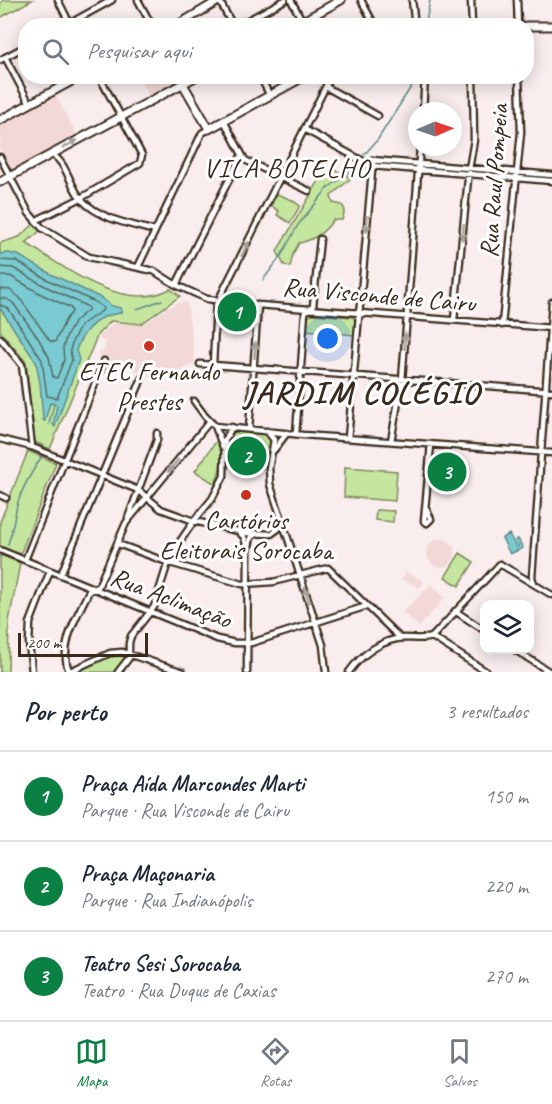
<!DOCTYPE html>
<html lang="pt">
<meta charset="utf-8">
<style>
body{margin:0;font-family:Caveat,sans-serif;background:#f2f2f3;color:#1f2937}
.controls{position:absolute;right:18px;bottom:18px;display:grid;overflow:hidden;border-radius:12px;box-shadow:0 3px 15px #0003}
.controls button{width:54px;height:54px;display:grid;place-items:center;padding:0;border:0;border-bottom:2px solid #e0e1e3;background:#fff;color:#1f2937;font:30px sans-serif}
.compass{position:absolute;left:408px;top:102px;width:54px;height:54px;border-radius:50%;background:#fff;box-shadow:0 3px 15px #0003;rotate:88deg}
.scale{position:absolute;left:18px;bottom:15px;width:130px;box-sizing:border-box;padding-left:6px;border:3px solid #3b2a1e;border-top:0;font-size:16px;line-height:21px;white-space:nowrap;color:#3b2a1e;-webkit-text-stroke:4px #fff;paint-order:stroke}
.you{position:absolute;left:328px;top:339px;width:21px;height:21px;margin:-15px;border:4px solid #fff;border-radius:50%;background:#1a73e8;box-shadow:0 0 0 9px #1a73e833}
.badge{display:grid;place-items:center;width:39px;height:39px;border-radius:50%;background:#0b8043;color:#fff;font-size:20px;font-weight:700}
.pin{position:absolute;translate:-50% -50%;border:3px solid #fff;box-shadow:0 2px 6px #0006}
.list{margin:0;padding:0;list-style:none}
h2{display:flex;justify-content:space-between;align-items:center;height:78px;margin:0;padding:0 24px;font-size:26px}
h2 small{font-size:20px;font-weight:400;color:#747a83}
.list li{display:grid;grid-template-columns:39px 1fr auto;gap:18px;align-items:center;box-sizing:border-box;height:90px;padding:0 24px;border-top:2px solid #e0e1e3}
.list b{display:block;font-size:22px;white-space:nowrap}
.list p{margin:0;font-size:20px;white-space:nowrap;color:#747a83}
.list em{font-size:20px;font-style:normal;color:#747a83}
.icon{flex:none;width:33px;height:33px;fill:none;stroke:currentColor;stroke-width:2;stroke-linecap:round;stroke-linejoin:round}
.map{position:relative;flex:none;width:552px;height:672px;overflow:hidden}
.search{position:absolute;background:#fff;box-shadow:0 3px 15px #0003;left:18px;right:18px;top:18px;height:66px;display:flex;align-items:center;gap:15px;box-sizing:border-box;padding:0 21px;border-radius:24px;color:#747a83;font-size:22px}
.sheet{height:348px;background:#fff}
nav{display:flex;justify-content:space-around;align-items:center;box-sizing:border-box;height:84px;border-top:2px solid #e0e1e3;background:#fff;font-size:16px;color:#747a83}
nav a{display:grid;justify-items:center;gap:3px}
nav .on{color:#0b8043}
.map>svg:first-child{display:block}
.built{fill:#f2d8d7}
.green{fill:#c5e69e;stroke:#80885e;stroke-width:1.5}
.water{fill:#7acbd1;stroke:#618b89;stroke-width:1.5}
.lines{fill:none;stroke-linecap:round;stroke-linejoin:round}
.shore{stroke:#546a66;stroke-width:1.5}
.stream{stroke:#618b89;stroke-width:1.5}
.street-casing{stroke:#3b2a1e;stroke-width:9}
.secondary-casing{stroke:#3b2a1e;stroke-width:11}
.street{stroke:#fff;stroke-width:4.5}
.secondary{stroke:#fff;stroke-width:7}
.oneway{fill:#a79f9a}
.poi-dot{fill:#c8321e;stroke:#fff;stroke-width:2}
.labels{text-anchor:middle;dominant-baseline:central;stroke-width:6;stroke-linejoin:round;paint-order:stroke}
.street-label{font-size:26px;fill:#3b2a1e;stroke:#fff}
.poi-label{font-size:26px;fill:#3b2a1e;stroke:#fff}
.neighbourhood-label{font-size:27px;letter-spacing:1.5px;fill:#3b2a1e;stroke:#fff}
.district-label{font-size:32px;font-weight:bold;letter-spacing:1.5px;fill:#3b2a1e;stroke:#fff}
</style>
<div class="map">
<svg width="552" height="672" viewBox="0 0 552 672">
<rect width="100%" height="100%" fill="#f9eded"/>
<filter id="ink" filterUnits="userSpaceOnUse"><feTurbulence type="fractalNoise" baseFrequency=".0167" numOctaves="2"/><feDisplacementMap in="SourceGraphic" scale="12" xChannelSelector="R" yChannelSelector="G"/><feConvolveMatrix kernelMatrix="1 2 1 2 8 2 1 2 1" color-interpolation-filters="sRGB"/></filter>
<g filter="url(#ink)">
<path class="built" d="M139,77H175L177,81L149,97Z
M55,95L77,135L75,138L15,169H11L0,149V125Z
M187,302L195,362L163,382L99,354L100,351L103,352L107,342L100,340L99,336L114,323L143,325L167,308L175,305V303Z
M333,384H339V386L345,385L344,390L348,391V396L332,395Z
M427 553a14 14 0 1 1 28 0a14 14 0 1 1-28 0Z
M406,572L424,581L420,588L402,579Z
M431,584L445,598L419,627L403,612Z"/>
<path class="green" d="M3,0H32L0,18V4Z
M326,169L335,170L351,178L331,196L333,203L342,205L345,210L342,220H333C325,232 314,240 299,243L293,254L290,267L284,265L277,251Z
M277,194L292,200L300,206L290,223L277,215L279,211L271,206Z
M34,224L40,231L26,243C64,267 124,314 170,289L180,296L141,324L111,321L98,334L50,449L35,442L26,362L0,331V243L19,237Z
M220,307L253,309L255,320L220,318Z
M311,314L353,317L356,321L354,335L306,330L308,317Z
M241,431L267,435L271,442L262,469L234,467L228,462V441L232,433Z
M218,439C223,455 222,468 215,484L195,471Z
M28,451L56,463L20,555L0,546V522Z
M345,467L397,471L395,501L344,497Z
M376,510L394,511L393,522L375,520Z
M460,553L474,562L459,586L445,577Z
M0,555L20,563L9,621L8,672H0Z
M123,655L126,659L113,672H77L110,656Z"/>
<path class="water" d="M8,253L18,255L51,274L101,298L112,306L121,308V313C98,315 84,328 76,350L79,360L55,427L53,425L57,405L50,403L45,421L43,420L40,383L36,362L0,308V254Z
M509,534L516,547L518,546L515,540L518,539L523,548L510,554L502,538Z"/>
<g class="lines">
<path class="shore" d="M0,260L16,261L48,280L97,303L103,308L102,311L81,325L73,340L70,350L72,360L57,398L47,396L42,360L8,308L0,305
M0,267L13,268L45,286L88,307V310L75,321L66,337L63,348L64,360L57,378L53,377L49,357L38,338L13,303L7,299L0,298
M0,276H10L41,294L71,308L72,312L66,319L55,342L50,341L19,297L10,290L0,289"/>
<path class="stream" d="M426,22L430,0
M364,155L378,139L418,76
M263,280L281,256L298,225L328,188L349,173L357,164
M137,309L162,300
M49,424L54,404
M8,544C13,530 14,516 18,502C23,486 33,470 42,456
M0,557L2,553"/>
<defs>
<path id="street" d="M58,0L71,26
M138,0L152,26
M219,0L233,26
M291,0L305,26
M361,0L375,26
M412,0L415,26
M471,0L472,26
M517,0L518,26
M65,26L112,0
M237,26L285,0
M5,57L30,104
M0,60L26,46
M260,76L270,96
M401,76L403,80
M326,87L378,116
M423,111L425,76
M224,121L245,160L309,191
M304,129L372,166L552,181
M51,154C67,162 70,187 82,200C101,220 131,224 155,231
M0,157L29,213L42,228L89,257L154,271L176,285L207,299L258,305L552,328
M372,160L552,175
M35,221L81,198L140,163L142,155L99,76
M138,267L202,133L209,129
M176,285L241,156
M454,320L469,169L474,140L473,76
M502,325L521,132L519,76
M0,338L22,365L32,447
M200,364L552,391
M213,365L216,305L331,76
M194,401L205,416L215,426L223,447
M215,426L303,435L552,453
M249,429L258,305
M267,431L274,440L269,468L270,484L323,645L326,672
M296,434L305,312L313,306L320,239
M348,438L373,160
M0,439L32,447L138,490L161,509L194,521L247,533L271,534L278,529L280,513
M391,441L402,380L420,147
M274,450L287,433
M0,495L6,498
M426,508L431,519L427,523L424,521L431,444
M128,518L157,440V433
M239,532L244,537L247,548
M118,544L167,562L242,584L273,582L328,568L400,638
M0,550L217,639L235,643H251L367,606
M25,560L104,361
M61,574L142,378
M534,584L532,577L552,302
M455,611L484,630
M432,637L500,564L552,595
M432,637L487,672
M515,650L550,672
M69,671C58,645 78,615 89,591L98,587L126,523L210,421
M32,672L29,643L30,623L50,571
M68,672L110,653L122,652L183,672
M118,672L129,658V643L131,636L154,607L170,556L194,521L212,499L224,476L225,440L232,427
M247,672L248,551L251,537L256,534
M349,672C361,655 382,639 404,638C413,638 423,640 432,637"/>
<path id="secondary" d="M176,26L220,0
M294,26L341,0
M526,26H552
M183,84L209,129L305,76
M0,120L81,76
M0,182L197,76"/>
</defs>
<use href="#street" class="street-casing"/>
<use href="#secondary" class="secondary-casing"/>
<use href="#street" class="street"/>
<use href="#secondary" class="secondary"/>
</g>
<defs><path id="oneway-solid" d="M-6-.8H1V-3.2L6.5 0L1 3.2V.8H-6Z" transform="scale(1.5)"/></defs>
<g class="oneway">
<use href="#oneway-solid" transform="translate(70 144) rotate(-28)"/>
<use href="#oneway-solid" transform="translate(367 224) rotate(95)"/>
<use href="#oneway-solid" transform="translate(463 232) rotate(96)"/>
<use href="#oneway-solid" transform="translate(245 249) rotate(-63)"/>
<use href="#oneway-solid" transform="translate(405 341) rotate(-86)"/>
<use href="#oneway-solid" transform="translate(255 350) rotate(-86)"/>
<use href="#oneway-solid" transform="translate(173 466) rotate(129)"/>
<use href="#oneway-solid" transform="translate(307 595) rotate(-108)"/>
</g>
</g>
<g class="poi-dot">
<circle cx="149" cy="346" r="6"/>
<circle cx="246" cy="495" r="6"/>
</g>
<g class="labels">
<g class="street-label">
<text transform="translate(494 181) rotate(-86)">Rua Raul Pompeia</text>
<text transform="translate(379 295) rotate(5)">Rua Visconde de Cairu</text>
<text transform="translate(171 598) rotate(21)">Rua Aclimação</text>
</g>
<g class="poi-label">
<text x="149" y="371">ETEC Fernando<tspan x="149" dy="30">Prestes</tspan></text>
<text x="246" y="520">Cartórios<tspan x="246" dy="30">Eleitorais Sorocaba</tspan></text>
</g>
<g class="neighbourhood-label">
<text x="287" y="168">VILA BOTELHO</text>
</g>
<g class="district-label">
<text x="362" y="392">JARDIM COLÉGIO</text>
</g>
</g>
</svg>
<div class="controls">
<button><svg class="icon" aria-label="layers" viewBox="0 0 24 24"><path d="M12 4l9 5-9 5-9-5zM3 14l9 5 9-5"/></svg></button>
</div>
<svg class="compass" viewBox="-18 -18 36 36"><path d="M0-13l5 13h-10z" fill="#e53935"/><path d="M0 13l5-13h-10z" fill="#747a83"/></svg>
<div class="scale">200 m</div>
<div class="you"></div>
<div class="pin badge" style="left:237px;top:312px">1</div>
<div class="pin badge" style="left:247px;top:456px">2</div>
<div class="pin badge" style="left:447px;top:472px">3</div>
<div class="search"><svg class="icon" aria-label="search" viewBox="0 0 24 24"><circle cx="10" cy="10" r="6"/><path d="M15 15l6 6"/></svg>Pesquisar aqui</div>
</div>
<section class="sheet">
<h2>Por perto<small>3 resultados</small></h2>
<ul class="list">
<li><span class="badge">1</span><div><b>Praça Aída Marcondes Marti</b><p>Parque · Rua Visconde de Cairu</p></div><em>150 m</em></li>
<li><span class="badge">2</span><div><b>Praça Maçonaria</b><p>Parque · Rua Indianópolis</p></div><em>220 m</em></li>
<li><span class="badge">3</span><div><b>Teatro Sesi Sorocaba</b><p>Teatro · Rua Duque de Caxias</p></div><em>270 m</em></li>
</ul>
</section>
<nav>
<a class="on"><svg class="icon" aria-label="map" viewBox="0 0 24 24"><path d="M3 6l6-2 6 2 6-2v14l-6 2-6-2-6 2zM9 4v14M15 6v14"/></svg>Mapa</a>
<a><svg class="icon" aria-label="directions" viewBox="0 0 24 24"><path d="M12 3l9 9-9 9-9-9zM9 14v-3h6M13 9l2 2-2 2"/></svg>Rotas</a>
<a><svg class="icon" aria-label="saved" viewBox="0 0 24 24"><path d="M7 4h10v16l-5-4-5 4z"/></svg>Salvos</a>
</nav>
